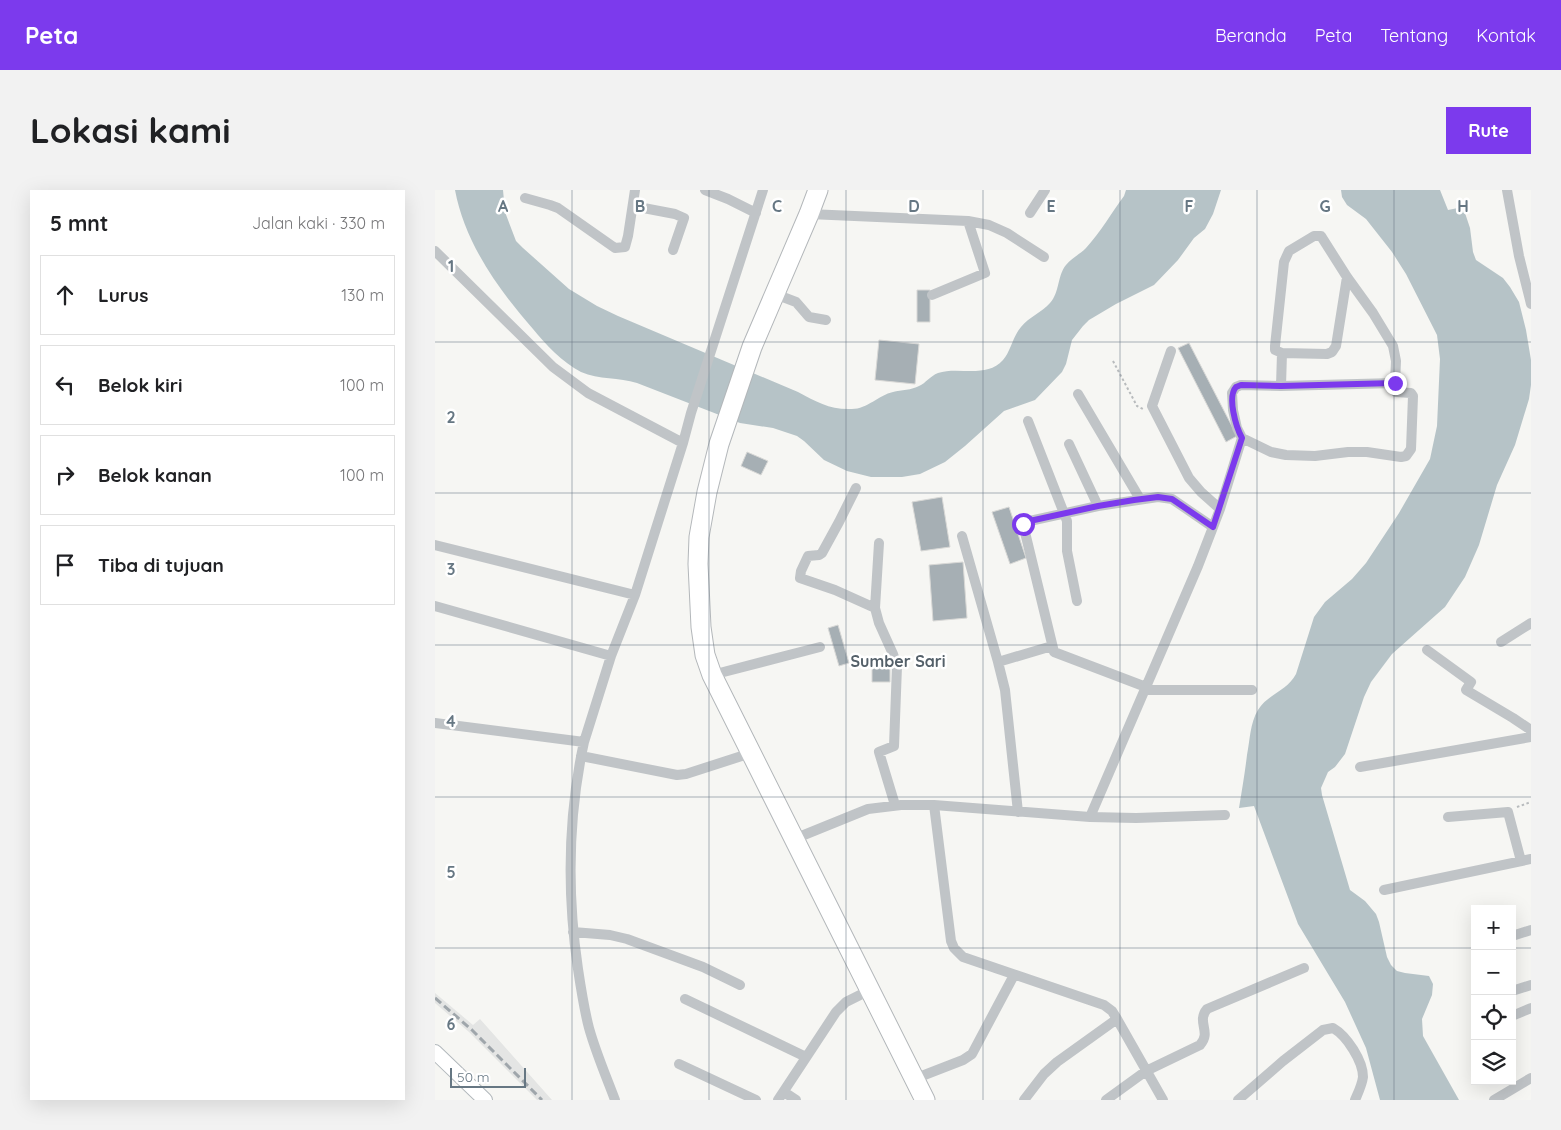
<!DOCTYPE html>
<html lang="id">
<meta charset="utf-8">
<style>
body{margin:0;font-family:Quicksand,sans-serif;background:#f2f2f2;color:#202124}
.controls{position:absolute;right:15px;bottom:15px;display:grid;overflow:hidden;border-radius:0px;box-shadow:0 5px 20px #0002}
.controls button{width:45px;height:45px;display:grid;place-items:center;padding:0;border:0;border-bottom:1px solid #e0e0e0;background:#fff;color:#202124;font:25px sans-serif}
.scale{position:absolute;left:15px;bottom:12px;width:76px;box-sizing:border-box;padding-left:5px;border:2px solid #667783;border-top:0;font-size:14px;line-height:18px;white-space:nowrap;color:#667783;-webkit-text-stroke:4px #fff;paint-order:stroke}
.stop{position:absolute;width:15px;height:15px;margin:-11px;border:4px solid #7c3aed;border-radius:50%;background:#fff}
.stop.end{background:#7c3aed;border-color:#fff;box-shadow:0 1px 5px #0008}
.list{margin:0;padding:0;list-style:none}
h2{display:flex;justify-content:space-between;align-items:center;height:65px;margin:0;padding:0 20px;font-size:21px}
h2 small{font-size:16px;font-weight:400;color:#757577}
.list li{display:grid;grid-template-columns:32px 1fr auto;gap:15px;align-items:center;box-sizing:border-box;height:80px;margin:0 10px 10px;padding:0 10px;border:1px solid #e0e0e0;border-radius:0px}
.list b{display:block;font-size:19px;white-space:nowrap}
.list em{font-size:16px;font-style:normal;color:#757577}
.icon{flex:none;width:28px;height:28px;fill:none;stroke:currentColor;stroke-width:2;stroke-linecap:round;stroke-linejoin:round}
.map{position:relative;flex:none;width:1096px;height:910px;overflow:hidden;border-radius:0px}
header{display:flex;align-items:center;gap:30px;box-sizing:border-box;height:70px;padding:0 25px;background:#7c3aed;color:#fff}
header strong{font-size:24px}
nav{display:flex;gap:28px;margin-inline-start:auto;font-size:18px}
.intro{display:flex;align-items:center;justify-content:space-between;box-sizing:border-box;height:120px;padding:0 30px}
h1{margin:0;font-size:35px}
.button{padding:12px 22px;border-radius:0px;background:#7c3aed;color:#fff;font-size:18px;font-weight:700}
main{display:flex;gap:30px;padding:0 30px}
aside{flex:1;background:#fff;border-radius:0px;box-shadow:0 5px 20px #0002}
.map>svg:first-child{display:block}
.built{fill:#e4e5e4}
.water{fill:#b6c3c7}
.building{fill:#a6afb4;stroke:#d8d8d6}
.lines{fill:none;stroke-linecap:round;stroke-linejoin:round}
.secondary-casing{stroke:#b2b8bc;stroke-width:16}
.highway-casing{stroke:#b3b7ba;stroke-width:21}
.path{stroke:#b8bbbd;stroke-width:2;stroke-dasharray:2.5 2.5;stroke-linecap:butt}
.street{stroke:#c0c4c7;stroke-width:10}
.secondary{stroke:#fff;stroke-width:14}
.highway{stroke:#fff;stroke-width:19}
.rail{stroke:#9fa6ab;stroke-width:3;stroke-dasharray:8 4;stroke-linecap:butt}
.route{stroke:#7c3aed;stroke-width:6}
.grid{fill:none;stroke:#667783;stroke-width:1;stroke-opacity:0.55}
.labels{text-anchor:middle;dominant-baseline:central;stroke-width:5;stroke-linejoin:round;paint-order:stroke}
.quarter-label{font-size:16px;font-weight:bold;fill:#546069;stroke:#fff}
.grid-label{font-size:16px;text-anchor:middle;font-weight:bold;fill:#667783;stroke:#fff;stroke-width:5;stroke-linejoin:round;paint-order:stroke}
</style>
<header>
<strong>Peta</strong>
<nav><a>Beranda</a><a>Peta</a><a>Tentang</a><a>Kontak</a></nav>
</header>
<div class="intro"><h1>Lokasi kami</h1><a class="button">Rute</a></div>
<main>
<aside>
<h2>5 mnt<small>Jalan kaki · 330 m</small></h2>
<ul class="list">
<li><svg class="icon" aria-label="ahead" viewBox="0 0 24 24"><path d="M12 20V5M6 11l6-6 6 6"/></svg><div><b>Lurus</b></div><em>130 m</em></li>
<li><svg class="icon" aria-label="left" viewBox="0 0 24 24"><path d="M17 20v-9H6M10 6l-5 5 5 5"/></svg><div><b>Belok kiri</b></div><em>100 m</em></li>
<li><svg class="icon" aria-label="right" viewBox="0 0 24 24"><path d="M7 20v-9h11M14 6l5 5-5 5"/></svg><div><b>Belok kanan</b></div><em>100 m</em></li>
<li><svg class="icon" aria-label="arrive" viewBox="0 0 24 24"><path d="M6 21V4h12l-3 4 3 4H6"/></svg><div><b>Tiba di tujuan</b></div></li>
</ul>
</aside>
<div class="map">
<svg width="1096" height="910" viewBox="0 0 1096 910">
<rect width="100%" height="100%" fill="#f6f6f3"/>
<path class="built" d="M0,803L38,835L45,829L117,910H102L34,842L0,813Z"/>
<path class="water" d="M20,0H68L70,22L81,51L88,58L134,99L162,116L183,126L363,202C382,212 395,220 417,219C432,219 444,205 458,202C466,200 477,200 484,196C491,193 495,186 503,183C523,176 551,189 568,170C575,163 578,146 586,137C594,127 607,122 615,113C625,102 622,86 631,75C637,68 645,64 651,58C665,43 677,22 689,6L691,0H786L778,24L770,39L759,48L743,70L719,95L681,114L654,130L648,136L637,150L631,174L627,182L600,210L569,221L530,256L510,272L485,284L467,287H436L412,281L389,270L369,251L362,246L338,238L305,233L202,193C184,187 164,190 146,182C127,172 111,155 98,139C63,99 30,53 20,0Z
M906,0H1005L1013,20L1028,17L1035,38L1038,62L1041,70L1068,88L1075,97L1084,112L1091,140L1096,170V195L1094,209L1080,255L1062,295L1044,355L1030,387L1010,417L957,464L936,492L929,507L910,564L900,577L893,582L886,598L887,605L915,700L930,711L941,724L944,732L952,767L956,775L962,781L970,783L994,786L998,794L997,805L987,829L988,846L1024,910H945L931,858L910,812L863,734L819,616L804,618C807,600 810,582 812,565C815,550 815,533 823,520C833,504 852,501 861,484L879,427L890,412L917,389L931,373L964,323L995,269L1002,236L1005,169L1002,145L971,84L957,62L931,29L912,15L907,7Z"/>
<path class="building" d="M482,100H495V132H482Z
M444,150L484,154L480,194L440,190Z
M754,153L802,246L791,252L743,158Z
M312,262L333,271L326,285L306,276Z
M507,307L515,357L486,361L477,312Z
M574,317L591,368L575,374L557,322Z
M528,372L532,428L498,431L494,375Z
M403,435L414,473L404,476L393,438Z
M437,473H455V492H437Z"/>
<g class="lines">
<defs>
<path id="secondary" d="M0,862L50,910"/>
<path id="highway" d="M383,0L374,24L317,157L284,254L272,302L264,347L263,374L266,437L270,465L277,485L490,910"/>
</defs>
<use href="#secondary" class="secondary-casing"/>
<use href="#highway" class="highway-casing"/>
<path class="path" d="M678,171L702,216L708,219
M1082,617L1096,612"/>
<path class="street" d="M270,0L293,9L321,23
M1072,0L1084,66L1096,114
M90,8L115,15L123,18L180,58L190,57L193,46L200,0
M198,16L240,24L249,28L238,60
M595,23L610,0
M374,24L533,31L554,35L572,43L609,67
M0,61L118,177L153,203L248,253
M340,104L361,112L374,127L391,130
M497,105L550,83L533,31
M736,161L717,216L754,288L766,302L785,319
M847,163L840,160V156L849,72L854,61L879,46H886L912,87L938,123L958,156L961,171L960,193
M960,193L961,202L976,203L978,206L976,259L971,266L966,267L932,262H913L880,266L851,265L836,262L807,248L802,238L798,220L797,203L801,197L806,195L846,196Z
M846,196L847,163L892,164L897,162L901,156L912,87
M643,204L705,309
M593,231L632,331V361L642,411
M634,254L663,316
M421,298L404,332L387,363L384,365L373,366L366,381L365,388L400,400L440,418L444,433L458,464L462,476L459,556L444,562L460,615
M527,346L563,472L570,500L583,622
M0,355L200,405
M0,416L176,466
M440,418L444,353
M1066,452L1096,433
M992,460L1036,492L1031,500L1078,528L1096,540
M563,472L617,456
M277,485L385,457
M711,497L619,462L588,334L590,332L663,316L723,307L737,309L778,337
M710,500H817
M0,533L149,552
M146,566L242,585L251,584L316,563
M925,577L1096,547
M499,615L516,751L519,758L528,767L669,815L677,821L682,829L728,910
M655,627L763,376L785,319L807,248
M1013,627L1073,622L1086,671
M359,649L433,619L466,615H499L655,627L701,628L790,625
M949,700L1096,669
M138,742L175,745L192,749L268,777L305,795
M1077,746L1096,740
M1077,801L1096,795
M250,809L371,867
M1077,826L1096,818
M244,874L321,910
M479,889L528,870L537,864L579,785
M349,902L361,910
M180,910C171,886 161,863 154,838C149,819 146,799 143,779C132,704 133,626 149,552L176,466L200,405L248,253L256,223L328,0
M343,910L401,822L411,812L435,800
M589,910L609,884L622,872L682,829
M671,910L711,881L765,855C777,842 761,832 772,819L869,778
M803,910L848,871L888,840L898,838C912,846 928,871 928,887C927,895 923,903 920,910
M1059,910L1096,888"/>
<use href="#secondary" class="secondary"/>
<use href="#highway" class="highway"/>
<path class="rail" d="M0,808L37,840L107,910"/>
</g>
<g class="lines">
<path class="route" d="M588,334L590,332L663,316L699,310L723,307L737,309L778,337L807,248C801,237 792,207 801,197L806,195L846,196L960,193"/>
</g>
<path class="grid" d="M137,0V910M274,0V910M411,0V910M548,0V910M685,0V910M822,0V910M959,0V910M0,152H1096M0,303H1096M0,455H1096M0,607H1096M0,758H1040M1077,758H1096"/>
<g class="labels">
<g class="quarter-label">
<text x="463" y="471">Sumber Sari</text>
</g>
</g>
<g class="grid-label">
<text x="68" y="22">A</text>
<text x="205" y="22">B</text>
<text x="342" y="22">C</text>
<text x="479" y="22">D</text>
<text x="616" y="22">E</text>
<text x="754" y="22">F</text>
<text x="890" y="22">G</text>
<text x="1028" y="22">H</text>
<text x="16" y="82">1</text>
<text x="16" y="233">2</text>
<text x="16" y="385">3</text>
<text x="16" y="537">4</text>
<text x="16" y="688">5</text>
<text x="16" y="840">6</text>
</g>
</svg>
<div class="controls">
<button>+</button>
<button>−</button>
<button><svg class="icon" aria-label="locate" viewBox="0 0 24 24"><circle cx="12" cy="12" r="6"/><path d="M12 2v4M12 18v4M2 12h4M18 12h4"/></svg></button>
<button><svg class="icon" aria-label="layers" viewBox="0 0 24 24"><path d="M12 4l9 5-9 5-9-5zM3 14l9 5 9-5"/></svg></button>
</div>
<div class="scale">50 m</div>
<div class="stop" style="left:588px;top:334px"></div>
<div class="stop end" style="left:960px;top:193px"></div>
</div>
</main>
